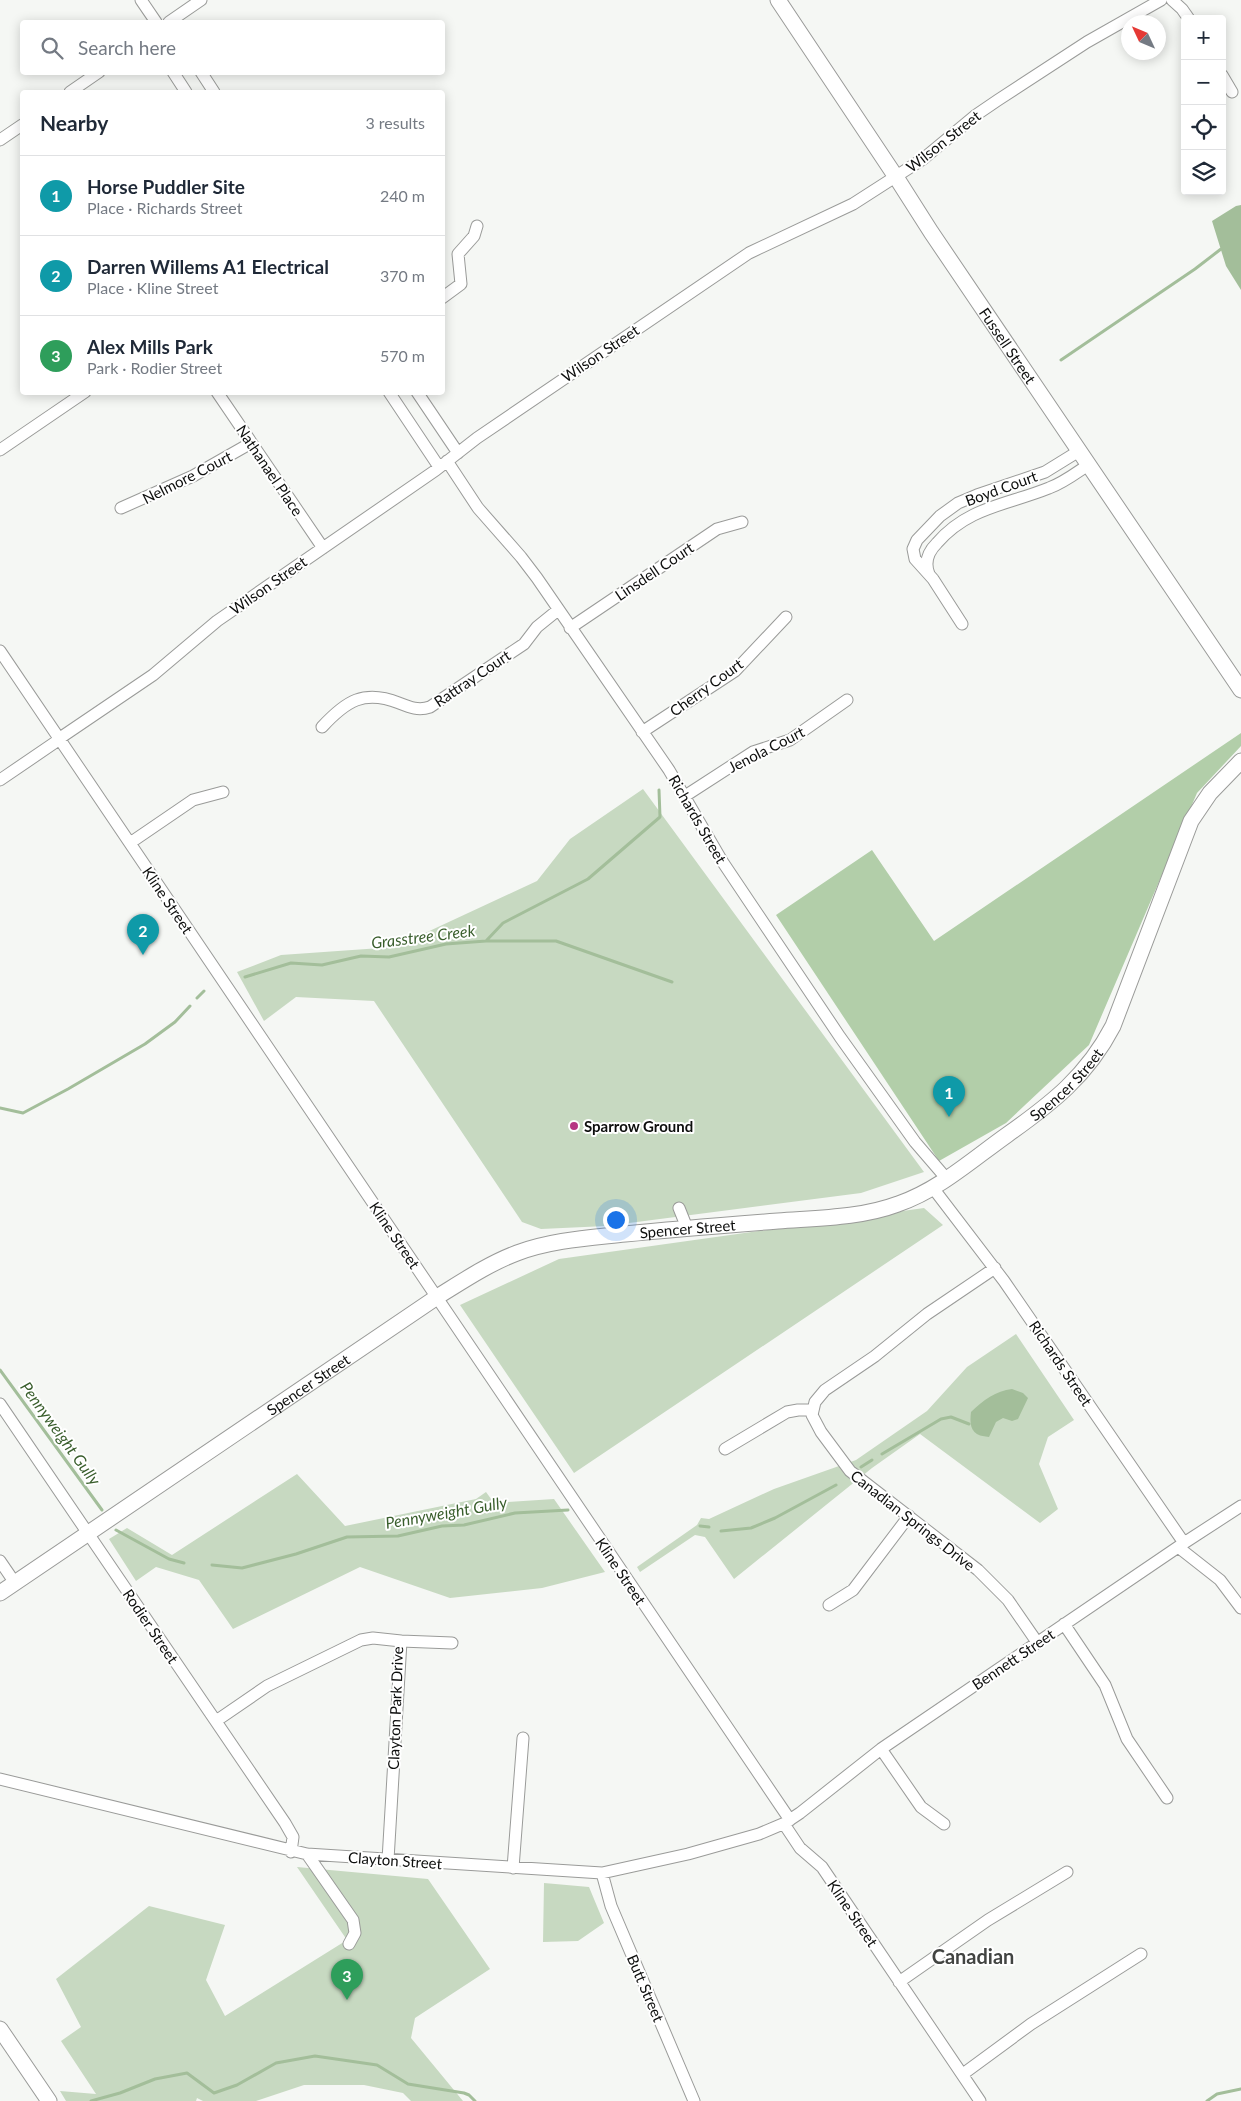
<!DOCTYPE html>
<meta charset="utf-8">
<style>
body{margin:0;font-family:Lato,sans-serif;background:#f6f6f7;color:#1f2937}
.controls{position:absolute;right:15px;top:15px;display:grid;overflow:hidden;border-radius:5px;box-shadow:0 2px 12px #0003}
.controls button{width:45px;height:45px;display:grid;place-items:center;padding:0;border:0;border-bottom:1px solid #e0e1e3;background:#fff;color:#1f2937;font:25px sans-serif}
.compass{position:absolute;left:1121px;top:15px;width:45px;height:45px;border-radius:50%;background:#fff;box-shadow:0 2px 12px #0003;rotate:314deg}
.you{position:absolute;left:615px;top:1219px;width:18px;height:18px;margin:-12px;border:4px solid #fff;border-radius:50%;background:#1a73e8;box-shadow:0 0 0 8px #1a73e833}
.badge{display:grid;place-items:center;width:32px;height:32px;border-radius:50%;background:#b63683;color:#fff;font-size:16px;font-weight:700}
.pin{position:absolute;translate:-50% -41px;filter:drop-shadow(0 1px 2px #0008)}
.pin::after{content:'';position:absolute;top:26px;width:18px;height:15px;background:inherit;clip-path:polygon(0 0,100% 0,50% 100%)}
.list{margin:0;padding:0;list-style:none}
h2{display:flex;justify-content:space-between;align-items:center;height:65px;margin:0;padding:0 20px;font-size:21px}
h2 small{font-size:16px;font-weight:400;color:#747a83}
.list li{display:grid;grid-template-columns:32px 1fr auto;gap:15px;align-items:center;box-sizing:border-box;height:80px;padding:0 20px;border-top:1px solid #e0e1e3}
.list b{display:block;font-size:19px;white-space:nowrap}
.list p{margin:0;font-size:16px;white-space:nowrap;color:#747a83}
.list em{font-size:16px;font-style:normal;color:#747a83}
.icon{flex:none;width:28px;height:28px;fill:none;stroke:currentColor;stroke-width:2;stroke-linecap:round;stroke-linejoin:round}
.map{position:relative;flex:none;width:1241px;height:2101px;overflow:hidden}
.search{position:absolute;background:#fff;box-shadow:0 2px 12px #0003;left:20px;top:20px;width:425px;height:55px;display:flex;align-items:center;gap:12px;box-sizing:border-box;padding:0 18px;border-radius:5px;color:#747a83;font-size:19px}
.panel{position:absolute;background:#fff;box-shadow:0 2px 12px #0003;left:20px;top:90px;width:425px;height:305px;border-radius:5px}
.map>svg:first-child{display:block}
.green{fill:#c7d9c1}
.forest{fill:#b2cea9}
.water{fill:#a3be9a}
.lines{fill:none;stroke-linecap:round;stroke-linejoin:round}
.stream{stroke:#a3be9a;stroke-width:3}
.street-casing{stroke:#9a9b99;stroke-width:13}
.secondary-casing{stroke:#9a9b99;stroke-width:17}
.street{stroke:#fff;stroke-width:11}
.secondary{stroke:#fff;stroke-width:15}
.poi-dot{fill:#b63683;stroke:#fff;stroke-width:2}
.labels{text-anchor:middle;dominant-baseline:central;stroke-width:4;stroke-linejoin:round;paint-order:stroke}
.street-label{font-size:15px;fill:#0d0e0d;stroke:#fff}
.poi-label{font-size:15px;font-weight:bold;fill:#0d0e0d;stroke:#fff;text-anchor:start}
.water-label{font-size:16px;font-style:italic;fill:#395e2c;stroke:#fff}
.district-label{font-size:20px;font-weight:bold;fill:#424442;stroke:#fff}
</style>
<div class="map">
<svg width="1241" height="2101" viewBox="0 0 1241 2101">
<rect width="100%" height="100%" fill="#f5f7f4"/>
<path class="green" d="M643,789L924,1172L861,1193L606,1226L541,1229L522,1222L374,1001L296,997L264,1021L237,972L281,955L395,947L537,881L570,839Z
M924,1208L943,1225L574,1473L460,1305L559,1259Z
M1016,1334L1074,1420L1048,1437L1039,1464L1058,1509L1040,1523L920,1434L872,1468L734,1579L705,1537L695,1535L640,1572L637,1567L697,1525L701,1518L709,1519L774,1489L856,1460L927,1411L967,1367Z
M297,1474L345,1526L476,1499L486,1492L494,1503L554,1499L605,1572L542,1588L450,1598L360,1567L233,1629L199,1580L156,1567L136,1581L109,1539L127,1528L172,1555Z
M297,1867L428,1879L490,1969L415,2018L411,2038L463,2101H411L403,2093L364,2085H304L256,2101H203L197,2098L196,2101H66L60,2091L96,2094L61,2041L81,2027L56,1979L149,1906L225,1925L206,1980L225,2016L347,1940Z
M544,1883L589,1887L604,1923L578,1941L543,1942Z"/>
<path class="forest" d="M1241,733V746L1197,793L1089,1045L1006,1123L939,1161L776,915L872,850L934,941Z"/>
<path class="water" d="M1241,205V290L1226,266L1212,221L1236,206Z
M1012,1389L1023,1393L1028,1398L1018,1419L1012,1421L1003,1418L996,1422L989,1437C972,1436 969,1428 971,1412C983,1400 996,1391 1012,1389Z"/>
<g class="lines">
<path class="stream" d="M1061,360L1195,269L1221,249
M486,941H556L672,982
M245,977L291,963L322,965L361,956L389,957L446,944L486,941L503,923L588,879L660,817L659,790
M197,998L204,991
M0,1108L23,1113L68,1089L145,1044L175,1022L190,1006
M0,1370L102,1510
M882,1454L941,1419L951,1417L969,1424
M861,1467L872,1460
M700,1526L709,1527
M116,1530L169,1559L184,1563
M721,1531L751,1528L775,1518L836,1485
M212,1565L242,1568L296,1554L347,1537L398,1536L442,1526L464,1525L515,1513L568,1510
M91,2101L120,2093L155,2079L187,2073L214,2093L237,2085L276,2063L315,2056L377,2065L408,2084L464,2093L469,2095L475,2101
M1207,2101L1217,2094L1241,2089"/>
<defs>
<path id="street" d="M141,0L156,22
M1172,0L1182,9L1189,19
M169,22L201,0
M173,72L186,92
M201,72L214,92
M1222,75L1232,92
M70,92L99,72
M0,140L22,125
M442,298L461,284L458,254L474,236L477,226
M217,392L323,548
M389,392L439,467
M417,392L458,453
M0,450L85,392
M447,461L478,508L521,557L537,578L669,770L722,861L840,1037L915,1142L946,1178
M121,508L193,476L251,443
M929,574C924,562 928,552 937,543C968,507 1007,505 1049,488C1063,483 1076,473 1088,465
M962,624L933,579L915,559L913,549L917,540L940,516L958,503L977,495L1045,472L1079,451
M570,628L717,529L742,522
M0,651L790,1820
M322,727C346,701 364,689 399,703C409,707 418,711 430,707L524,644L537,627L558,610
M642,732L735,671L786,617
M60,738L153,675L217,621L436,470L477,438L749,253L853,204L923,159L976,115L998,100L1087,42L1161,0
M0,780L60,739
M685,796L753,752L790,740L847,700
M130,843L193,800L223,792
M933,1188L1004,1281L1184,1543
M679,1208L687,1228
M995,1268L927,1314L875,1356L825,1390L815,1402L812,1415L821,1432L850,1471L978,1570L1008,1600L1037,1642
M0,1404L285,1823L293,1837L291,1852
M725,1449L787,1412L798,1410H812
M1178,1547L1220,1580L1241,1608
M0,1561L15,1583
M829,1605L853,1590L909,1516
M1064,1624L1105,1685L1127,1739L1167,1798
M401,1641L452,1643
M216,1721L267,1686L361,1640L373,1638L401,1641L388,1860
M881,1749L921,1807L944,1824
M0,1779L307,1854L602,1873L688,1854L759,1834L785,1823L800,1813L881,1749L1184,1543L1241,1506
M784,1824L800,1848L822,1867L980,2101
M307,1854L353,1920L355,1933L349,1944
M513,1868L523,1738
M602,1873L611,1906L694,2101
M899,1982L988,1920L1067,1872
M963,2074L1031,2024L1141,1954"/>
<g id="secondary">
<path id="s1" d="M778,0L896,177L931,232L1241,690"/>
<path id="s2" d="M0,1593L437,1297C463,1281 488,1264 517,1253C552,1240 589,1238 625,1234C676,1229 727,1225 778,1221C817,1218 861,1218 898,1204C939,1190 973,1159 1007,1135C1052,1103 1087,1076 1113,1026L1191,821L1210,793L1241,761"/>
<path d="M0,2029L49,2101"/>
</g>
</defs>
<use href="#street" class="street-casing"/>
<use href="#secondary" class="secondary-casing"/>
<use href="#street" class="street"/>
<use href="#secondary" class="secondary"/>
</g>
<circle class="poi-dot" cx="574" cy="1126" r="5"/>
<g class="labels">
<g class="street-label">
<text transform="translate(943 141) rotate(-38)">Wilson Street</text>
<text stroke="none"><textPath href="#s1" startOffset="415">Fussell Street</textPath></text>
<text transform="translate(600 353) rotate(-34)">Wilson Street</text>
<text transform="translate(270 470) rotate(56)">Nathanael Place</text>
<text transform="translate(187 477) rotate(-27)">Nelmore Court</text>
<text transform="translate(1001 488) rotate(-20)">Boyd Court</text>
<text transform="translate(654 571) rotate(-34)">Linsdell Court</text>
<text transform="translate(268 585) rotate(-35)">Wilson Street</text>
<text transform="translate(472 678) rotate(-34)">Rattray Court</text>
<text transform="translate(706 687) rotate(-36)">Cherry Court</text>
<text transform="translate(766 749) rotate(-27)">Jenola Court</text>
<text transform="translate(698 819) rotate(60)">Richards Street</text>
<text transform="translate(168 900) rotate(56)">Kline Street</text>
<text stroke="none"><textPath href="#s2" startOffset="1212">Spencer Street</textPath></text>
<text stroke="none"><textPath href="#s2" startOffset="792">Spencer Street</textPath></text>
<text transform="translate(395 1235) rotate(56)">Kline Street</text>
<text transform="translate(1061 1363) rotate(56)">Richards Street</text>
<text stroke="none"><textPath href="#s2" startOffset="372">Spencer Street</textPath></text>
<text transform="translate(913 1520) rotate(38)">Canadian Springs Drive</text>
<text transform="translate(621 1571) rotate(56)">Kline Street</text>
<text transform="translate(151 1626) rotate(56)">Rodier Street</text>
<text transform="translate(1013 1659) rotate(-34)">Bennett Street</text>
<text transform="translate(395 1708) rotate(-88)">Clayton Park Drive</text>
<text transform="translate(395 1860) rotate(4)">Clayton Street</text>
<text transform="translate(853 1913) rotate(56)">Kline Street</text>
<text transform="translate(646 1988) rotate(67)">Butt Street</text>
</g>
<g class="poi-label">
<text x="584" y="1126">Sparrow Ground</text>
</g>
<g class="water-label">
<text transform="translate(423 936) rotate(-7)">Grasstree Creek</text>
<text transform="translate(61 1433) rotate(54)">Pennyweight Gully</text>
<text transform="translate(446 1512) rotate(-10)">Pennyweight Gully</text>
</g>
<g class="district-label">
<text x="973" y="1956">Canadian</text>
</g>
</g>
</svg>
<div class="controls">
<button>+</button>
<button>−</button>
<button><svg class="icon" aria-label="locate" viewBox="0 0 24 24"><circle cx="12" cy="12" r="6"/><path d="M12 2v4M12 18v4M2 12h4M18 12h4"/></svg></button>
<button><svg class="icon" aria-label="layers" viewBox="0 0 24 24"><path d="M12 4l9 5-9 5-9-5zM3 14l9 5 9-5"/></svg></button>
</div>
<svg class="compass" viewBox="-18 -18 36 36"><path d="M0-13l5 13h-10z" fill="#e53935"/><path d="M0 13l5-13h-10z" fill="#747a83"/></svg>
<div class="you"></div>
<div class="pin badge" style="left:949px;top:1117px;background:#0f9aa8">1</div>
<div class="pin badge" style="left:143px;top:955px;background:#0f9aa8">2</div>
<div class="pin badge" style="left:347px;top:2000px;background:#2e9e5b">3</div>
<div class="search"><svg class="icon" aria-label="search" viewBox="0 0 24 24"><circle cx="10" cy="10" r="6"/><path d="M15 15l6 6"/></svg>Search here</div>
<section class="panel">
<h2>Nearby<small>3 results</small></h2>
<ul class="list">
<li><span class="badge" style="background:#0f9aa8">1</span><div><b>Horse Puddler Site</b><p>Place · Richards Street</p></div><em>240 m</em></li>
<li><span class="badge" style="background:#0f9aa8">2</span><div><b>Darren Willems A1 Electrical</b><p>Place · Kline Street</p></div><em>370 m</em></li>
<li><span class="badge" style="background:#2e9e5b">3</span><div><b>Alex Mills Park</b><p>Park · Rodier Street</p></div><em>570 m</em></li>
</ul>
</section>
</div>
